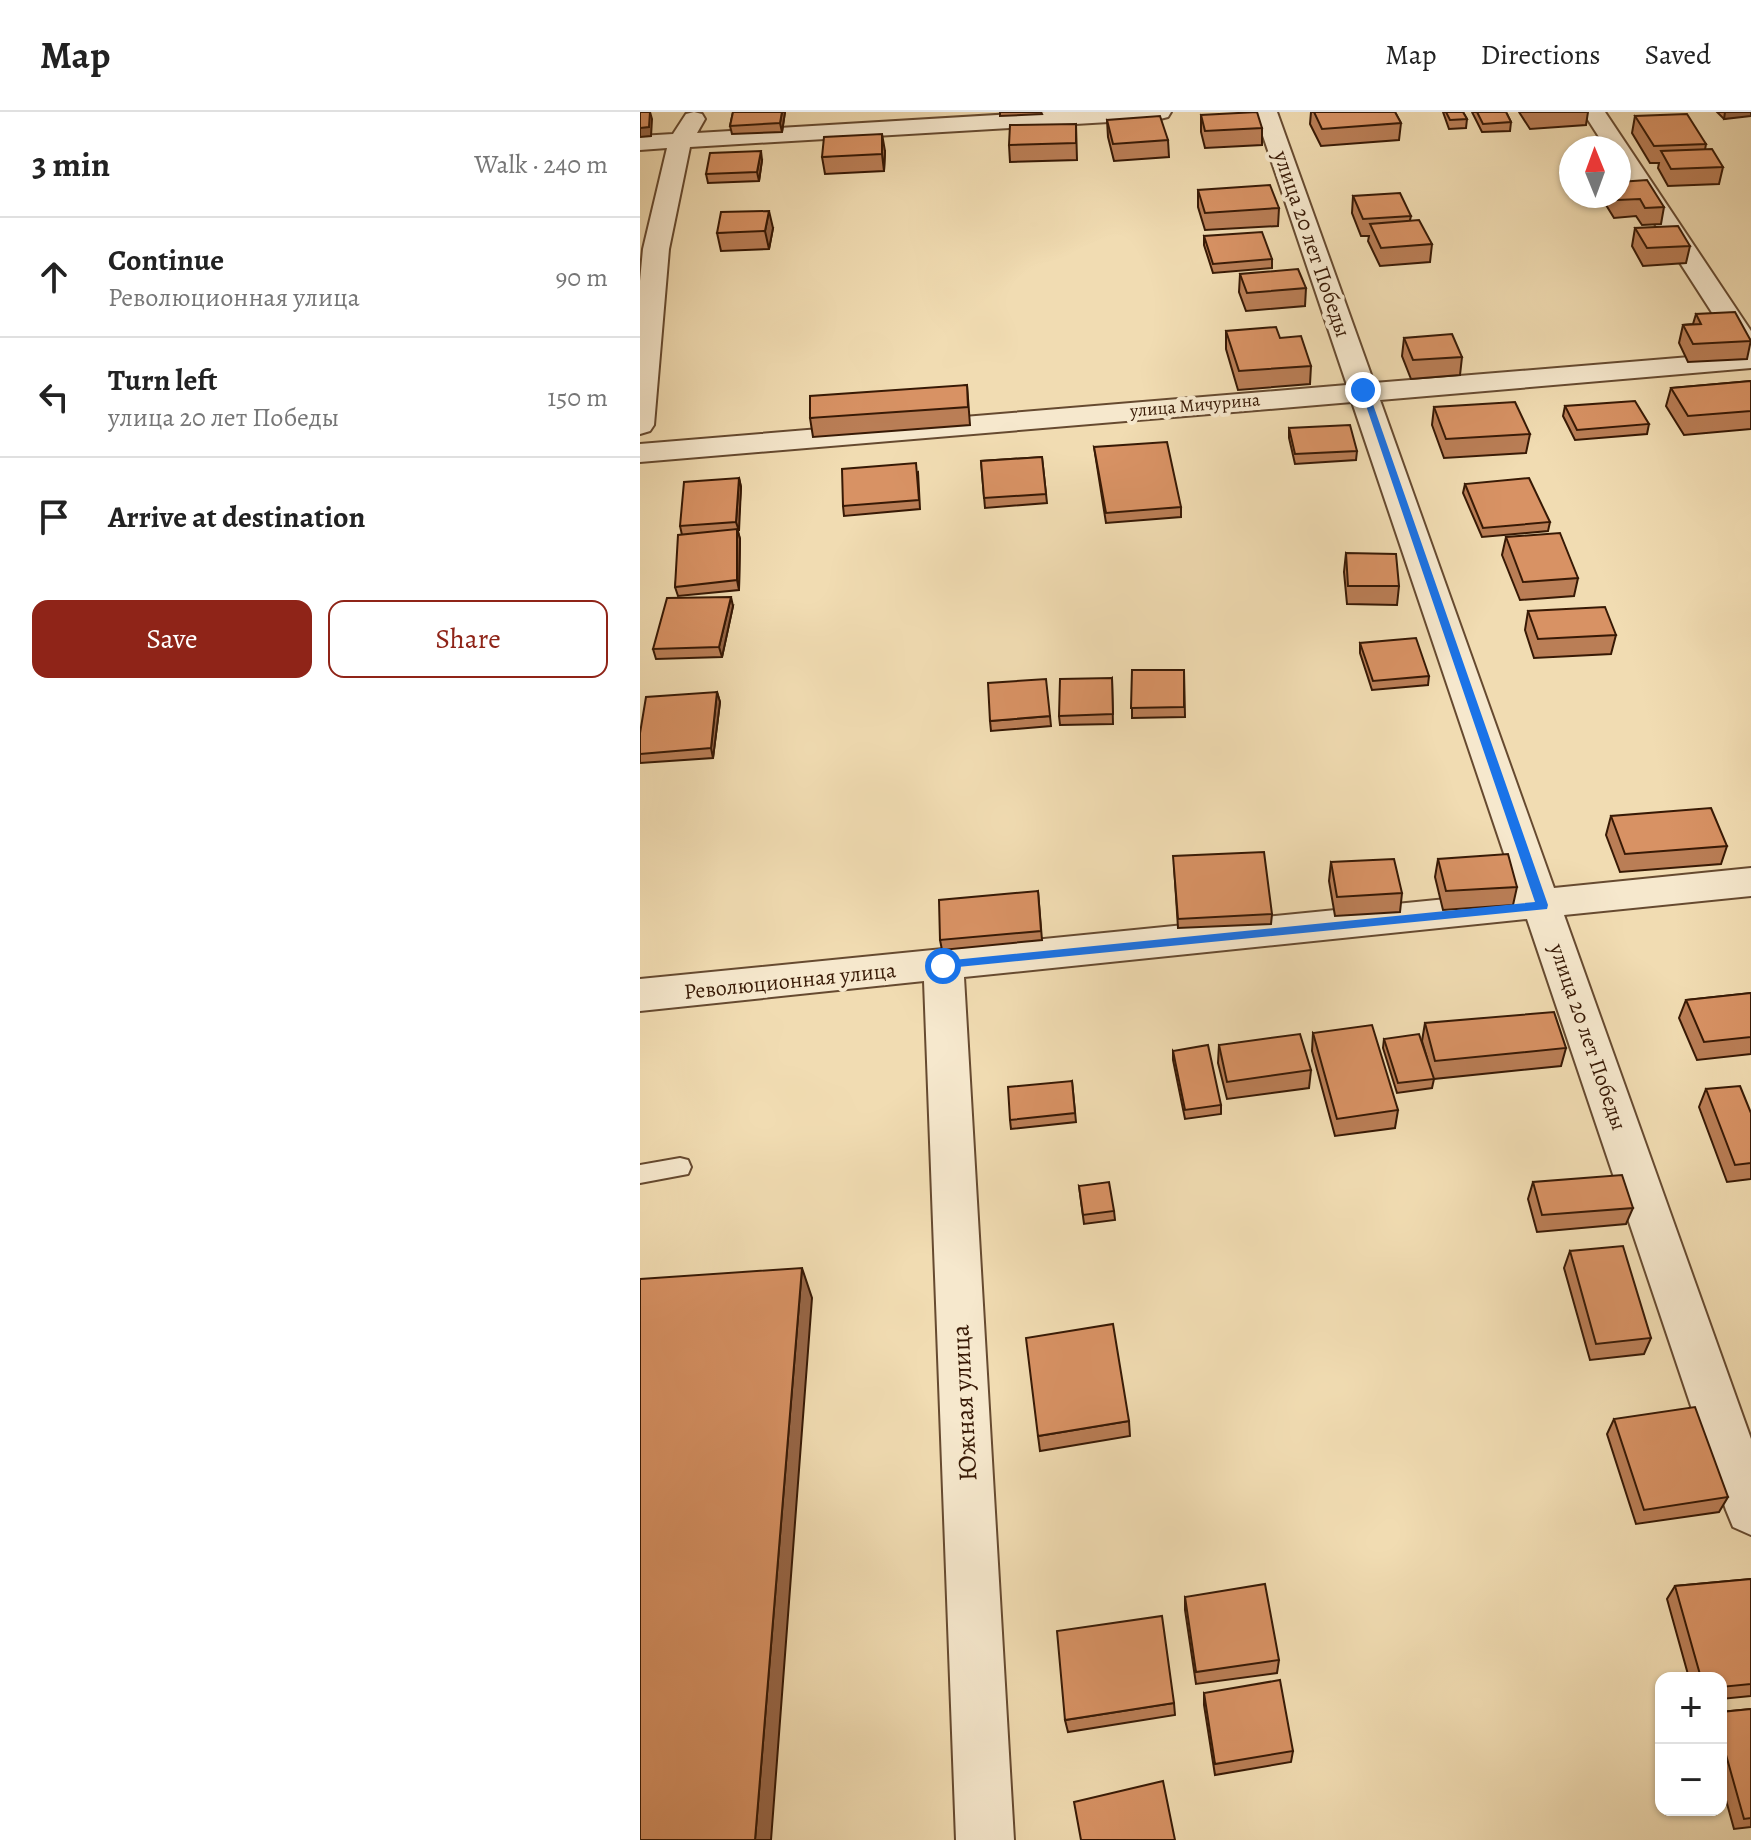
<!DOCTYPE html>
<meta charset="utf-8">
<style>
body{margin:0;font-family:Alegreya,serif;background:#f2f2f2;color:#222}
.controls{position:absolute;right:24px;bottom:24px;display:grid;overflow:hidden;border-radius:16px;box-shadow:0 2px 6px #0004}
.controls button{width:72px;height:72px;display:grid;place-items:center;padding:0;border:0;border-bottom:2px solid #e0e0e0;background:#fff;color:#222;font:40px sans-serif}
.compass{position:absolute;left:919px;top:24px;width:72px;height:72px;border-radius:50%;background:#fff;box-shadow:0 2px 6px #0004;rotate:359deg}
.stop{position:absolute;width:24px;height:24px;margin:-18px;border:6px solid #1a73e8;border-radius:50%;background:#fff}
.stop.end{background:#1a73e8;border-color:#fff;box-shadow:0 2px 8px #0008}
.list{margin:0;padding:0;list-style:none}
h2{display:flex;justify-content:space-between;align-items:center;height:104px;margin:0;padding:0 32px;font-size:34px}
h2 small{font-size:26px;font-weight:400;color:#767676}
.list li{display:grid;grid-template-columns:52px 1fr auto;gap:24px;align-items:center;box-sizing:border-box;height:120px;padding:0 32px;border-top:2px solid #e0e0e0}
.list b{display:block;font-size:30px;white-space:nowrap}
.list p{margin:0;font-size:26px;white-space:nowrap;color:#767676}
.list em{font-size:26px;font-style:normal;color:#767676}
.actions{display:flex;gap:16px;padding:24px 32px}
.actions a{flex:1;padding:18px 0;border:2px solid #8f2418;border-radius:16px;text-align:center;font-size:28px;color:#8f2418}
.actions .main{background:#8f2418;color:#fff}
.icon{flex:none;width:44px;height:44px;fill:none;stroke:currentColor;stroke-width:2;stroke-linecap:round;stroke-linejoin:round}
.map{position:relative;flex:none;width:1111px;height:1728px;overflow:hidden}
header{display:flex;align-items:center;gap:48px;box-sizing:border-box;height:112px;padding:0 40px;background:#fff;border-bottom:2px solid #e0e0e0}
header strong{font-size:38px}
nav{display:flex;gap:44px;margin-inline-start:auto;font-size:28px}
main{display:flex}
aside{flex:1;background:#fff}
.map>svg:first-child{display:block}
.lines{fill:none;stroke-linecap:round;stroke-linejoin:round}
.service-casing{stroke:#664a30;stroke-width:4}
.minor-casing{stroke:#664a30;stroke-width:4}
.service{fill:#f6e8cd;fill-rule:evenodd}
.minor{fill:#f6e8cd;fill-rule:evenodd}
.wall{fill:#ba7e56;stroke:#371905;stroke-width:2}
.shaded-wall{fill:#976646;stroke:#371905;stroke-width:2}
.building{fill:#d89264;stroke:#371905;stroke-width:2}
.route{fill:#1a73e8}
.labels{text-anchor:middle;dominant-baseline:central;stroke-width:8;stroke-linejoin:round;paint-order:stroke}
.far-street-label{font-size:18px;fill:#371905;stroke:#f6e8cd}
.street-label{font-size:22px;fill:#371905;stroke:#f6e8cd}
.near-street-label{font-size:26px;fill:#371905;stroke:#f6e8cd}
</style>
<header>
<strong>Map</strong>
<nav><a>Map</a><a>Directions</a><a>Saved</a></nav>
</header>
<main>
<aside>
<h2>3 min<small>Walk · 240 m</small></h2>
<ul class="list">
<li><svg class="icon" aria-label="ahead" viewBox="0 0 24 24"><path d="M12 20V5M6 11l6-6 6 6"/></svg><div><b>Continue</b><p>Революционная улица</p></div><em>90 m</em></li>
<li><svg class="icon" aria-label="left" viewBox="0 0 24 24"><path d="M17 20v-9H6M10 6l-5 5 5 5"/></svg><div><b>Turn left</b><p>улица 20 лет Победы</p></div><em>150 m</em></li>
<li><svg class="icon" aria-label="arrive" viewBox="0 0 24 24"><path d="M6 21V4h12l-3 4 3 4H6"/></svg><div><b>Arrive at destination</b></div></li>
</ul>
<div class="actions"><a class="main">Save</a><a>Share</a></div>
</aside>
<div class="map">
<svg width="1111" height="1728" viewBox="0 0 1111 1728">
<rect width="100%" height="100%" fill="#f1dcb2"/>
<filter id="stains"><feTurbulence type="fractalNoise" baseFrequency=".0025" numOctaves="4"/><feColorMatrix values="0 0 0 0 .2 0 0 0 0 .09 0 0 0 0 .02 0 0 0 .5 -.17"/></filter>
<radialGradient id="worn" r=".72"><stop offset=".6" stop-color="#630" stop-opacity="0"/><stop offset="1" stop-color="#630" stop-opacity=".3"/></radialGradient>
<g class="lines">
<defs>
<path id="service" d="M40,1046L48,1048L51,1055L48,1062L0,1071V1053Z"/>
<path id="minor" d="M54,0L62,2L65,7L57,21L405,0H531L528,5L520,7L50,35L29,137L14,313L10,319L0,322V169L3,137L27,36L0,38V24L33,22L46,2Z
M615,0H637L734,271L1098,241L979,56V36H966L943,0H965L1111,219V256L740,288L914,776L1111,756V784L924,803L1111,1327V1423L1093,1415L1086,1398L887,807L324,865L374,1728H316L284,869L0,899V867L877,780L712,290L0,350V332L707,273Z"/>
</defs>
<use href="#service" class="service-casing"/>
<use href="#minor" class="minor-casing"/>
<use href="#service" class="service"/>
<use href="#minor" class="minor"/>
</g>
<path class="wall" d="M93,0H145L142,20L92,22L90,14Z
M360,0H401L402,2L360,4Z
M671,0H755L761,11L759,28L681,34L670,12Z
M803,0H823L827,7L826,16L809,17Z
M832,0H866L871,10L870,19L842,20Z
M879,0H948L946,13L890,17Z
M1077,0H1111L1084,7Z
M561,3L622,16V33L565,36L561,20Z
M995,4L1066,32L1065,38L1083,55L1079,72L1028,74L1018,56L1019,51H1010L992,21Z
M467,8L528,28L529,45L474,49L468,25Z
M436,12L437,48L370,50L369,33Z
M245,39L244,59L185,62L182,45Z
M122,48L119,69L68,71L66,62Z
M979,70L1024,95L1021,112L1002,113L996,104L974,106L963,88L964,84H974Z
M558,78L639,96L638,114L565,118L558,95Z
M713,84L771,104L770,108L792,132L790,150L740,154L728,129L729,124H721L712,101Z
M133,116L129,137L81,139L77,121Z
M995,116L1050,134L1046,151L1003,154L992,134Z
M564,124L632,147V156L573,161L564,133Z
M600,162L666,176L665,194L606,199L599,180Z
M1056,202L1111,228L1107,247L1048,250L1039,231L1043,213L1053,212Z
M586,219L640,226L671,254L670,272L598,278L586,237Z
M764,226L822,245L820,263L771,267L762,244Z
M1111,269V317L1044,323L1026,294L1031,276Z
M327,273L330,313L173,325L170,306Z
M925,294L1009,312L1007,322L935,328L923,304Z
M794,295L890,322L886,341L804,346L792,313Z
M649,316L717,339L716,348L655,352L649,326Z
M454,335L541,395V405L466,411Z
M402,345L407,391L345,396L341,349Z
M278,360L280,397L204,404L203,394Z
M99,366L101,375L98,419L100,427L99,478L38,484L35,475L42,423L40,414Z
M825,372L910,410L908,419L842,425L823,381Z
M866,425L938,466L934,484L880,488L862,443Z
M706,441L759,474L757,493L707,492L704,460Z
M93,494L82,545L16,547L13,537Z
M888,499L976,523L971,542L894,546L885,518Z
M720,531L789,564L788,573L732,578L720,541Z
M492,558H544L545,605L492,606Z
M472,566L473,612L420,613L419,604Z
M77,580L80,590L73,646L0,651V621Z
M410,604L411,614L351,619L350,609Z
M971,704L1087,734L1081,752L980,760L966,723Z
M798,747L877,775L873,793L803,798L795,765Z
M691,750L762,781L760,800L695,804L689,769Z
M534,753L632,802L631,812L538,816Z
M398,779L402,828L302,838L300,828Z
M1111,881V942L1057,948L1039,906L1046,888Z
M785,911L926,936L921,954L794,967L792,976L757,981L743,936L744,927L787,946L782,929Z
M673,921L758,998L755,1016L695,1024L672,939Z
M579,933L671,958L669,976L587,987L578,951Z
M533,939L581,993V1002L545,1007L533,948Z
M432,969L436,1010L371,1017L370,1008Z
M1066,977L1111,1001V1067L1087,1070L1059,995Z
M893,1070L993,1096L986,1112L897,1120L888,1087Z
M439,1074L474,1099L475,1108L444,1112Z
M930,1139L1011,1226L1004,1242L950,1248L924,1156Z
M974,1307L1088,1385L1079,1400L996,1412L967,1322Z
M489,1309L490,1324L400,1339L398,1324Z
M1111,1467V1584L1081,1587V1566H1049L1027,1487L1035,1474Z
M545,1485L639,1548L637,1561L556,1572L545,1498Z
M564,1581L653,1639L651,1650L575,1663L564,1593Z
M534,1591L535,1603L428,1620L425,1608Z
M1111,1597V1715L1094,1717L1081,1670V1600Z"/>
<path class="shaded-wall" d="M10,0L12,7L11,24L0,25V16Z
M142,0H145L142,20L140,11Z
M1085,0H1111V4L1084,7Z
M242,22L245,39L244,59L242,42Z
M121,39L122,48L119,69L117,60Z
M129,99L133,116L129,137L125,119Z
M99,366L101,375L99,419L96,410Z
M97,417L100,427L99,478L97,468Z
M91,485L93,494L82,545L79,535Z
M77,580L80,590L73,646L71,636Z
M162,1156L172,1186L131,1728H115Z"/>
<path class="building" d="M0,0H10L9,15L0,16Z
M93,0H142L140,11L90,14Z
M617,0L622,16L565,19L561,3Z
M674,0H755L761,11L682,17Z
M806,0H823L827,7L810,8Z
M837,0H866L871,10L843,12Z
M1047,2L1066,32L1014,34L995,4Z
M520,4L528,28L473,32L467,8Z
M436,12V31L369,33L370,13Z
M242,22V42L182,45L184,25Z
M1072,37L1083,55L1031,57L1021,39Z
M121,39L117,60L66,62L70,41Z
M1007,68L1024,95L1005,96L1000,87L977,88L974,84H979V70Z
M630,73L639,96L565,101L558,78Z
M760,81L771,104L723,107L713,84Z
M129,99L125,119L77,121L81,100Z
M779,108L792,132L741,136L730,112Z
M1038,114L1050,134L1007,136L995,116Z
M622,120L632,147L573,152L564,124Z
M658,157L666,176L607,181L600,162Z
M1095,200L1111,229L1053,232L1043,213L1061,212L1056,202Z
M636,215L640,226L661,224L671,254L599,259L586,219Z
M812,222L822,245L773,248L764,226Z
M1111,269V299L1048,304L1031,276Z
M327,273L328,295L170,306V284Z
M995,289L1009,312L937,318L925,294Z
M875,290L890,322L806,327L794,295Z
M710,313L717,339L655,342L649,316Z
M527,330L541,395L466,401L454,335Z
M402,345L406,382L344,386L341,349Z
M276,351L279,388L203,394L202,357Z
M99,366L96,410L40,414L44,370Z
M889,366L910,410L843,416L825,372Z
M97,417V468L35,475L38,423Z
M920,421L938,466L883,470L866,425Z
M706,441L756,442L759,474H708Z
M91,485L79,535L13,537L27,486Z
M965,495L976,523L898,527L888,499Z
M776,526L789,564L733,569L720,531Z
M492,558H544V595L491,596Z
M472,566L473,602L419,604L420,567Z
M406,567L410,604L350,609L348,571Z
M77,580L71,636L0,642V621L6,585Z
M1071,696L1087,734L985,742L971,704Z
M624,740L632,802L538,807L533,744Z
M868,742L877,775L806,779L798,747Z
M754,747L762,781L697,785L691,750Z
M398,779L401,819L300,828L299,788Z
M1111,881V925L1064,930L1046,888Z
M914,900L926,936L795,949L785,911Z
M732,913L758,998L697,1007L673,921Z
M660,922L671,958L587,970L579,933Z
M779,922L794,967L758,971L744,927Z
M568,933L581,993L545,998L533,939Z
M432,969L435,1001L370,1008L368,975Z
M1100,974L1111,1001V1051L1095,1053L1066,977Z
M982,1063L993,1096L902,1103L893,1070Z
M469,1070L474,1099L443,1103L439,1074Z
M983,1134L1011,1226L956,1232L930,1139Z
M162,1156L115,1728H0V1167Z
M473,1212L489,1309L398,1324L386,1226Z
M1055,1295L1088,1385L1004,1398L974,1307Z
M1111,1467V1572L1081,1575V1566H1061L1035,1474Z
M625,1472L639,1548L556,1560L545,1485Z
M522,1504L534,1591L425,1608L417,1519Z
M640,1568L653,1639L575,1652L564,1581Z
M1111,1597V1706L1104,1707L1081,1625V1600Z
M523,1669L535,1728H441L434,1690Z"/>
<path class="route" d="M720,276L728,278L908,793L907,797L298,857L296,854L303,849L895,790Z"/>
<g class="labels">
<g class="far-street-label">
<text transform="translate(555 293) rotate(-5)">улица Мичурина</text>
</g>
<g class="street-label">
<text transform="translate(672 132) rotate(71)">улица 20 лет Победы</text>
<text transform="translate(150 869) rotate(-6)">Революционная улица</text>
<text transform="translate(948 925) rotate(71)">улица 20 лет Победы</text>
</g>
<g class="near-street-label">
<text transform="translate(324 1291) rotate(-93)">Южная улица</text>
</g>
</g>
<rect width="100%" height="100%" filter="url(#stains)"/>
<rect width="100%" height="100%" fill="url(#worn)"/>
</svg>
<div class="controls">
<button>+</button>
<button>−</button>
</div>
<svg class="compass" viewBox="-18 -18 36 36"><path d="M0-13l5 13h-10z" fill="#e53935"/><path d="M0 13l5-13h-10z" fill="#767676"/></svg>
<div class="stop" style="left:303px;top:854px"></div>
<div class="stop end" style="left:723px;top:278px"></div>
</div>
</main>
